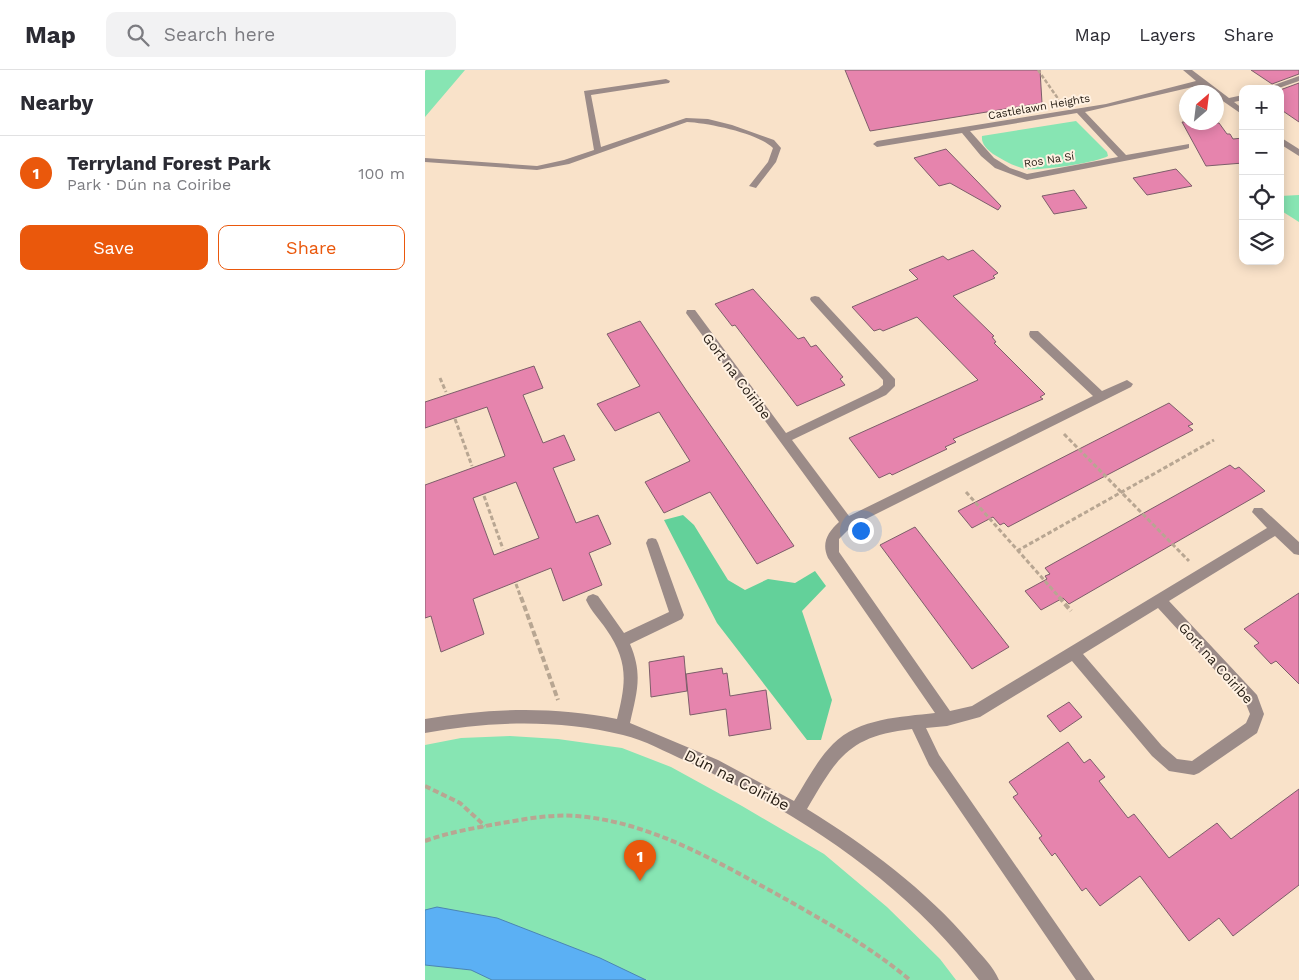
<!DOCTYPE html>
<meta charset="utf-8">
<style>
body{margin:0;font-family:"Work Sans",sans-serif;background:#f2f2f3;color:#2b2b33}
.controls{position:absolute;right:15px;top:15px;display:grid;overflow:hidden;border-radius:10px;box-shadow:0 2px 12px #0003}
.controls button{width:45px;height:45px;display:grid;place-items:center;padding:0;border:0;border-bottom:1px solid #e1e1e2;background:#fff;color:#2b2b33;font:25px sans-serif}
.compass{position:absolute;left:754px;top:15px;width:45px;height:45px;border-radius:50%;background:#fff;box-shadow:0 2px 12px #0003;rotate:28deg}
.you{position:absolute;left:435px;top:460px;width:18px;height:18px;margin:-12px;border:4px solid #fff;border-radius:50%;background:#1a73e8;box-shadow:0 0 0 8px #1a73e833}
.badge{display:grid;place-items:center;width:32px;height:32px;border-radius:50%;background:#ea580c;color:#fff;font-size:16px;font-weight:700}
.pin{position:absolute;translate:-50% -41px;filter:drop-shadow(0 1px 2px #0008)}
.pin::after{content:'';position:absolute;top:26px;width:18px;height:15px;background:inherit;clip-path:polygon(0 0,100% 0,50% 100%)}
.list{margin:0;padding:0;list-style:none}
h2{display:flex;justify-content:space-between;align-items:center;height:65px;margin:0;padding:0 20px;font-size:21px}
h2 small{font-size:16px;font-weight:400;color:#7c7c81}
.list li{display:grid;grid-template-columns:32px 1fr auto;gap:15px;align-items:center;box-sizing:border-box;height:75px;padding:0 20px;border-top:1px solid #e1e1e2}
.list b{display:block;font-size:19px;white-space:nowrap}
.list p{margin:0;font-size:16px;white-space:nowrap;color:#7c7c81}
.list em{font-size:16px;font-style:normal;color:#7c7c81}
.actions{display:flex;gap:10px;padding:15px 20px}
.actions a{flex:1;padding:11px 0;border:1px solid #ea580c;border-radius:10px;text-align:center;font-size:18px;color:#ea580c}
.actions .main{background:#ea580c;color:#fff}
.icon{flex:none;width:28px;height:28px;fill:none;stroke:currentColor;stroke-width:2;stroke-linecap:round;stroke-linejoin:round}
.map{position:relative;flex:none;width:874px;height:910px;overflow:hidden}
header{display:flex;align-items:center;gap:30px;box-sizing:border-box;height:70px;padding:0 25px;background:#fff;border-bottom:1px solid #e1e1e2}
header strong{font-size:24px}
nav{display:flex;gap:28px;margin-inline-start:auto;font-size:18px}
.search{width:350px;height:45px;background:#f2f2f3;display:flex;align-items:center;gap:12px;box-sizing:border-box;padding:0 18px;border-radius:10px;color:#7c7c81;font-size:19px}
main{display:flex}
aside{flex:1;background:#fff}
.map>svg:first-child{display:block}
.green{fill:#87e5b3}
.forest{fill:#63d19a}
.water{fill:#5bb0f4;stroke:#4c85b2}
.building{fill:#e684ad;stroke:#7d5e6a;fill-rule:evenodd}
.lines{fill:none;stroke-linecap:round;stroke-linejoin:round}
.path-far2{stroke:#b8a692;stroke-width:2.5;stroke-dasharray:4 2;stroke-linecap:butt}
.path-far1{stroke:#b8a692;stroke-width:3;stroke-dasharray:4.5 2.5;stroke-linecap:butt}
.path{stroke:#b8a692;stroke-width:4;stroke-dasharray:6 3;stroke-linecap:butt}
.lane{fill:#9b8b88;fill-rule:evenodd}
.street{fill:#9b8b88;fill-rule:evenodd}
.labels{text-anchor:middle;dominant-baseline:central;stroke-width:4;stroke-linejoin:round;paint-order:stroke}
.far-street-label{font-size:11px;fill:#292017;stroke:#fff1e2}
.street-label{font-size:14px;fill:#292017;stroke:#fff1e2}
.near-street-label{font-size:16px;fill:#292017;stroke:#fff1e2}
</style>
<header>
<strong>Map</strong>
<div class="search"><svg class="icon" aria-label="search" viewBox="0 0 24 24"><circle cx="10" cy="10" r="6"/><path d="M15 15l6 6"/></svg>Search here</div>
<nav><a>Map</a><a>Layers</a><a>Share</a></nav>
</header>
<main>
<aside>
<h2>Nearby<small></small></h2>
<ul class="list">
<li><span class="badge">1</span><div><b>Terryland Forest Park</b><p>Park · Dún na Coiribe</p></div><em>100 m</em></li>
</ul>
<div class="actions"><a class="main">Save</a><a>Share</a></div>
</aside>
<div class="map">
<svg width="874" height="910" viewBox="0 0 874 910">
<rect width="100%" height="100%" fill="#f9e2c9"/>
<path class="green" d="M1,0H40L0,47V1Z
M651,51L682,82L683,86C671,93 614,101 600,99C588,96 578,90 568,84C562,79 556,74 557,66Z
M874,125V152L855,140V126Z
M85,666L133,669L197,678L246,697L317,736L399,784L462,837L515,889L531,910H0V675L36,668Z"/>
<path class="forest" d="M258,445L269,455L303,510L320,520L343,509L370,513L390,501L401,516L377,541L407,630L396,670H382L292,553L239,450Z"/>
<path class="water" d="M12,837L72,848L175,888L221,910H67L46,900L0,895V840Z"/>
<path class="building" d="M420,0H615L617,33L445,61Z
M826,0H874V4L847,14Z
M874,13V52L855,39V20Z
M757,52L794,53L802,64H805L808,69L818,68V93L781,96Z
M521,79L576,136L573,140L525,113L514,116L489,88Z
M751,99L767,116L722,125L708,108Z
M649,120L662,138L629,144L617,126Z
M548,180L573,203L568,206L570,208L528,226L569,266L567,267L571,272L569,273L620,324L615,327L618,329L528,369L531,372L520,377L522,379L467,405L465,403L454,408L424,368L553,310L492,247L458,261L455,259L449,261L427,237L493,209L484,200L518,186L523,190Z
M328,219L373,269L379,267L386,277L391,275L418,307L415,309L420,315L372,336L310,255L307,256L290,234Z
M215,251L261,320L369,476L332,494L285,422L239,443L220,412L265,391L234,342L190,361L172,334L215,316L182,264Z
M109,296L118,318L98,325L118,373L139,365L150,390L128,398L151,453L173,445L186,474L164,483L177,515L138,531L126,498L48,529L59,564L16,582L6,546L0,548V415L80,386L62,337L0,358V332ZM91,412L114,468L69,485L48,428Z
M744,333L768,354L763,356L768,360L583,457L579,453L575,455L568,447L547,458L533,441Z
M805,395L810,399L814,397L840,421L644,534L638,528L616,540L600,521L622,509L620,506L625,504L620,498Z
M490,457L584,577L547,599L455,475Z
M874,523V614L851,591L846,594L829,576L834,573L819,559Z
M259,586L262,621L226,627L224,592Z
M297,598L298,604L302,603L305,626L341,620L346,659L304,666L301,639L265,645L261,604Z
M644,632L657,647L635,662L622,646Z
M643,672L659,693L665,689L680,707L674,711L703,748L709,744L744,788L792,753L806,769L874,719V815L808,866L794,848L764,871L715,806L675,836L661,818L657,821L630,783L627,786L614,768L617,766L588,727L593,724L584,712Z"/>
<g class="lines">
<path class="path-far2" d="M613,0L634,30"/>
<path class="path-far1" d="M15,308L21,322
M30,349L47,396
M639,364L764,491
M541,422L635,528
M59,426L78,479
M592,481L789,370
M91,514L96,528"/>
<path class="path" d="M96,527L133,630
M634,527L646,541
M0,716L35,733L60,756
M0,771C22,763 44,759 66,755C94,750 124,744 152,746C224,752 287,789 348,822C396,849 443,875 485,910"/>
<path class="lane" d="M241,9L245,11L244,13L166,25L176,77L261,48L283,49L307,55L349,70L356,78L351,92L331,118L324,116L343,92L348,78C333,63 283,53 262,52L144,94L112,100L0,92V88L112,96L139,90L169,80L159,21Z"/>
<path class="street" d="M758,0H767L804,28L818,25V30L809,32L818,39V45L792,27V22H786L776,15L660,42L701,85L764,74V78L761,79L602,110L570,98L556,86L537,63L452,77L448,74L452,71L681,34L771,11ZM652,43L693,87L602,104L585,98L569,88L545,61Z
M874,6V11L851,19H838Z
M855,67L874,79V86L855,74Z
M390,226L394,227L470,309V316L461,325L367,370L424,446L668,326L605,267L604,264L605,261H613L677,321L702,310L708,314L706,317L435,452L423,460L414,469V482L525,641L547,636L842,458L827,442L829,438H837L874,472V485L869,484L850,466L744,531L832,625L839,644L832,663L774,703L769,705L744,701L727,686L647,591L555,647L522,656L501,658L514,685L670,910H651L504,695L487,659C423,666 412,688 382,739C442,776 501,820 546,873C556,885 568,896 574,910H554C480,812 372,741 261,691C240,682 220,670 198,665C133,649 66,651 0,663V649C64,638 128,636 192,649C201,613 204,592 181,559C175,550 166,541 161,530L163,526L168,524L173,526L199,563L244,542L221,473L223,469L227,468L231,469L233,473L259,545L257,549L205,574C218,604 212,622 205,653L293,690L369,731C381,712 392,690 408,674C434,648 476,647 510,643L403,488C396,473 403,462 414,452L261,243L262,240H270L361,363L453,319L458,315V310L386,231L385,229L386,227ZM733,538L821,634L825,644L821,653L767,691L752,689L737,676L658,584Z"/>
</g>
<g class="labels">
<g class="far-street-label">
<text transform="translate(614 37) rotate(-10)">Castlelawn Heights</text>
<text transform="translate(624 90) rotate(-9)">Ros Na Sí</text>
</g>
<g class="street-label">
<text transform="translate(312 306) rotate(53)">Gort na Coiribe</text>
<text transform="translate(791 593) rotate(48)">Gort na Coiribe</text>
</g>
<g class="near-street-label">
<text transform="translate(312 710) rotate(27)">Dún na Coiribe</text>
</g>
</g>
</svg>
<div class="controls">
<button>+</button>
<button>−</button>
<button><svg class="icon" aria-label="locate" viewBox="0 0 24 24"><circle cx="12" cy="12" r="6"/><path d="M12 2v4M12 18v4M2 12h4M18 12h4"/></svg></button>
<button><svg class="icon" aria-label="layers" viewBox="0 0 24 24"><path d="M12 4l9 5-9 5-9-5zM3 14l9 5 9-5"/></svg></button>
</div>
<svg class="compass" viewBox="-18 -18 36 36"><path d="M0-13l5 13h-10z" fill="#e53935"/><path d="M0 13l5-13h-10z" fill="#7c7c81"/></svg>
<div class="you"></div>
<div class="pin badge" style="left:215px;top:811px">1</div>
</div>
</main>
